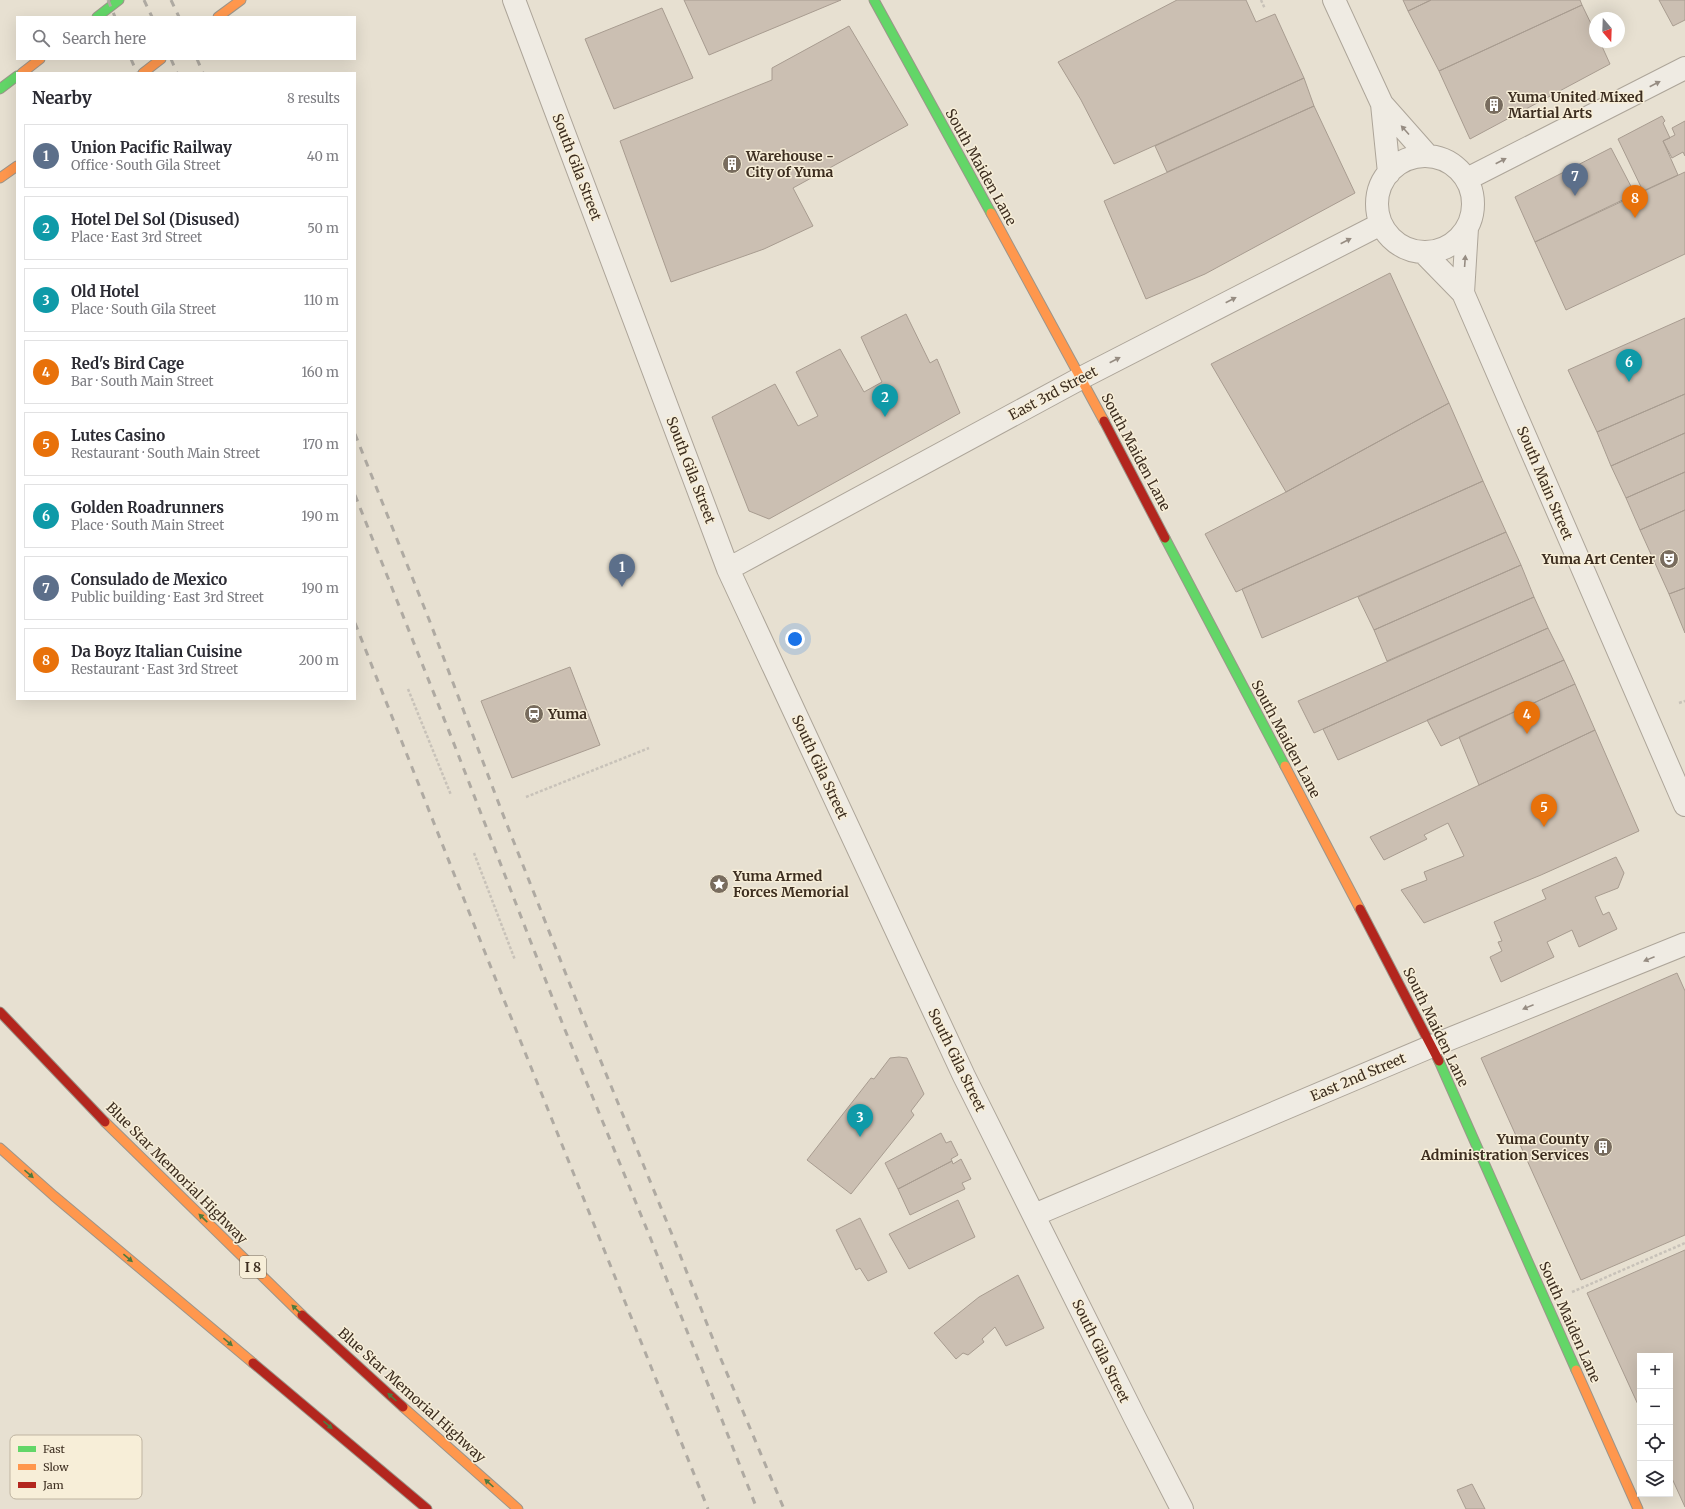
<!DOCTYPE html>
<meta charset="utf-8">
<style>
body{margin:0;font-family:Merriweather,serif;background:#f2f2f3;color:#2b2b33}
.controls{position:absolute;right:12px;bottom:12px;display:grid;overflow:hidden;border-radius:0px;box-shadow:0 4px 16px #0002}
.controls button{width:36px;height:36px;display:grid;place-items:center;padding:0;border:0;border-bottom:1px solid #e1e1e2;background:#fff;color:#2b2b33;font:20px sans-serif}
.compass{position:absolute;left:1589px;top:12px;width:36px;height:36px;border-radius:50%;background:#fff;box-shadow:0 4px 16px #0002;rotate:161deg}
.you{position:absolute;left:795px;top:639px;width:14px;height:14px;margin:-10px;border:3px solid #fff;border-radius:50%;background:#1a73e8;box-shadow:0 0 0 6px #1a73e833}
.badge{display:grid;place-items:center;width:26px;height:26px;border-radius:50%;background:#786c5e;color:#fff;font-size:13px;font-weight:700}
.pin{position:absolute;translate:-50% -33px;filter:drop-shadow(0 1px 2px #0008)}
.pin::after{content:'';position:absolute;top:21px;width:14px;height:12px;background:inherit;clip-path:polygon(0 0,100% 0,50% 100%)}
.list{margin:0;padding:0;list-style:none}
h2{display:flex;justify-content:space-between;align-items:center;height:52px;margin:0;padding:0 16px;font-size:17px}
h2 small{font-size:13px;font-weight:400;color:#7c7c81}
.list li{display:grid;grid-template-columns:26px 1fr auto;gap:12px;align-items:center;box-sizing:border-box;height:64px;margin:0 8px 8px;padding:0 8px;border:1px solid #e1e1e2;border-radius:0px}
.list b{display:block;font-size:15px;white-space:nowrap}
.list p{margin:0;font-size:13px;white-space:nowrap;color:#7c7c81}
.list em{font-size:13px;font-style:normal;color:#7c7c81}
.icon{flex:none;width:22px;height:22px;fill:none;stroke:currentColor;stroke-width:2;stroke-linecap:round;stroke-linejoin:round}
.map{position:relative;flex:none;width:1685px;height:1509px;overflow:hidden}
.search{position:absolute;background:#fff;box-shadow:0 4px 16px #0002;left:16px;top:16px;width:340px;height:44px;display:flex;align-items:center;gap:10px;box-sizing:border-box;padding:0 14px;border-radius:0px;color:#7c7c81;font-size:15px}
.panel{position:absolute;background:#fff;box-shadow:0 4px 16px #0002;left:16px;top:72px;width:340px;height:628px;border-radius:0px}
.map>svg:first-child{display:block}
.building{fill:#cbbfb2;stroke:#a89c90}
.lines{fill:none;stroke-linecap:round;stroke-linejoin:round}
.street-casing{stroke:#ada599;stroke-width:24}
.fast-casing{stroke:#9c958a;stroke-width:11}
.slow-casing{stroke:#9c958a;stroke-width:11}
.jam-casing{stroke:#9c958a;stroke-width:11}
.path{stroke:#c8c2b9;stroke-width:2.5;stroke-dasharray:3 2;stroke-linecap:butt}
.street{stroke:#efebe3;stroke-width:22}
.fast{stroke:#63d668;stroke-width:9}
.slow{stroke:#ff974d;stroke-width:9}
.jam{stroke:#b3261e;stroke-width:9}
.rail{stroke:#afaaa2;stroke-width:3;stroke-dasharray:7 7;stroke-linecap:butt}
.oneway{fill:#968c82}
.oneway2{fill:#4e7a40}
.labels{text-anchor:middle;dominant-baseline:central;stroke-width:3;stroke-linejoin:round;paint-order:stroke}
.shield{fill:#f7eed8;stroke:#756857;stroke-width:1}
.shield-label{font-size:13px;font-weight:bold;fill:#3d2e20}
.poi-label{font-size:14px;font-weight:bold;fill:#3d2e20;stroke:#f7eed8;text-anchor:start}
.street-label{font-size:14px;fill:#3d2e20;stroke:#f7eed8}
.key{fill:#f7eed8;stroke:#bfb4a1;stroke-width:1}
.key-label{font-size:11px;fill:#3d2e20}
</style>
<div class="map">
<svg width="1685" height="1509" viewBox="0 0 1685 1509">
<rect width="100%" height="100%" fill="#e7e0d1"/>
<path class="building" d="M684,0H841L709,55Z
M1177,0H1246L1256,22L1275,14L1304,78L1114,164L1081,100L1058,62Z
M1403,0H1431L1408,11Z
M1431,0H1580L1582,5L1439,71L1408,11Z
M1659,0H1685V20L1673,26Z
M1582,5L1595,32V42H1600L1610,64L1470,139L1439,71Z
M662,8L693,78L614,109L585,39Z
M849,26L908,125L793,188L813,226L764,249L671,282L620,141L772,80V68Z
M1304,78L1314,106L1167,172L1155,146Z
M1314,106L1355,193L1205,274L1146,299L1104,201Z
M1662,116L1665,121L1663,123L1670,138L1663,141L1678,175L1643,191L1618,139Z
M1685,121V156L1683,152L1672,158L1663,141L1675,135L1672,128Z
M1611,148L1635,194L1535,242L1515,197Z
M1685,172V254L1566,310L1535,242Z
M1390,273L1449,403L1286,492L1211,364Z
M906,314L930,363L937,359L960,413L769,519L749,511L712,417L775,384L798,426L818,416L796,372L840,349L864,392L882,382L861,337Z
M1685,318V394L1597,432L1568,370Z
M1685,394V433L1611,466L1597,432Z
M1449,403L1483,481L1236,592L1205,534L1286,492Z
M1685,433V472L1626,498L1611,466Z
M1685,472V510L1640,530L1626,498Z
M1483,481L1506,532L1262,638L1242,589Z
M1685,510V588L1669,594L1640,530Z
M1506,532L1521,565L1374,630L1358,597Z
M1521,565L1534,597L1387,661L1374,630Z
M1685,588V633L1669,594Z
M1534,597L1548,628L1314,733L1298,701Z
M1548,628L1564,660L1338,760L1323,729Z
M1564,660L1575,684L1441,746L1427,720Z
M570,667L600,745L512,778L481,701Z
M1575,684L1595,730L1479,785L1459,737Z
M1595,730L1639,831L1541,875L1424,923L1401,890L1427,880L1424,872L1464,856L1448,823L1424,835L1427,839L1384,860L1370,837Z
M1616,857L1624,873L1618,888L1595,897L1603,915L1609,912L1617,929L1579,947L1572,930L1547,942L1554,957L1501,982L1490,957L1502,951L1498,942L1502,941L1494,922L1546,899L1542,890Z
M1677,973L1685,991V1235L1581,1280L1481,1058Z
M899,1057L907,1058L924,1094L911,1111L914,1115L851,1194L807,1160L871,1078L874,1079L890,1058Z
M941,1133L946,1143L951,1141L958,1155L951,1159L952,1161L898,1189L885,1163Z
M961,1159L971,1179L962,1183L965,1189L910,1215L898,1189L952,1161L953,1164Z
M958,1200L975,1237L909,1269L889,1234Z
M860,1218L887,1272L868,1281L860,1268L856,1270L836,1230Z
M1685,1250V1507L1670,1474V1356H1640V1409L1587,1293Z
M1018,1275L1044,1328L1006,1346L995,1327L982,1339L984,1342L968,1355L963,1353L956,1359L934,1333L979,1297Z
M1472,1484L1485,1509H1466L1457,1490Z"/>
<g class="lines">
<defs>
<path id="street" d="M514,0L728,569L964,1076L1135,1418L1182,1509
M1334,0L1382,104L1428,156
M1382,104L1389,173
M1377 204a48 48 0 1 1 96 0a48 48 0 1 1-96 0Z
M1467,179L1685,68
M1424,253L1463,293L1685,805
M1463,293L1467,228
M728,569L1081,378L1381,224
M1034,1215L1432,1046L1685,944"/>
<path id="fast" d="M874,0L991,213
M97,17L119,0
M0,89L17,76
M1165,538L1285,766
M1439,1061L1576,1370"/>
<path id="slow" d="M218,17L241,0
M22,73L40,59
M143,73L161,59
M0,178L17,166
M991,213L1104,421
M1285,766L1360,909
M105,1122L302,1315
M0,1148L54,1196L253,1363
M1576,1370L1638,1509
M403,1407L518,1509"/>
<path id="jam" d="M1104,421L1165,538
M1360,909L1439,1061
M0,1012L105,1122
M302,1315L403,1407
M253,1363L427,1509"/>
</defs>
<use href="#street" class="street-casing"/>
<use href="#fast" class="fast-casing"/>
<use href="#slow" class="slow-casing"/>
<use href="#jam" class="jam-casing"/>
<path class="path" d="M1261,0L1265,9
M408,689L451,795
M1679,703L1685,701
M526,797L649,748
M474,853L515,960
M1572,1292L1685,1243"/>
<use href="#street" class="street"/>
<use href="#fast" class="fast"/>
<use href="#slow" class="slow"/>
<use href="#jam" class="jam"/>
<path class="rail" d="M108,0L115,17
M144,0L152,17
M171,0L179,17
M131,59L137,73
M171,59L177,73
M197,59L203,73
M355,434L430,622L502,812L586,1025L673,1237L718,1352L784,1509
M355,495L456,749L563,1025L650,1237L757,1509
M355,623L486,955L708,1509"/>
</g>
<defs><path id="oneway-solid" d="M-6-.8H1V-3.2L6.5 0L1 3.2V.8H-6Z"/></defs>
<g class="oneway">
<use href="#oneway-solid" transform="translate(1655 84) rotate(-27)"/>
<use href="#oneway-solid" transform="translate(1405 130) rotate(-132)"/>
<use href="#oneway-solid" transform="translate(1501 161) rotate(-27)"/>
<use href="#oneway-solid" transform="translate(1346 241) rotate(-27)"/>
<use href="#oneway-solid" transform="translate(1465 261) rotate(-86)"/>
<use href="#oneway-solid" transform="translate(1231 300) rotate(-27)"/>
<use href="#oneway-solid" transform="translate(1115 360) rotate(-27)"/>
<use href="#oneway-solid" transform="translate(1649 959) rotate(158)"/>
<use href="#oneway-solid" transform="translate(1528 1007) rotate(158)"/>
</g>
<g class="oneway2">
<use href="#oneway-solid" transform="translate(29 1174) rotate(41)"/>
<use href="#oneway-solid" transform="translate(203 1218) rotate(-136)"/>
<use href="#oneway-solid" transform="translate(128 1258) rotate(40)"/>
<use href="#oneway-solid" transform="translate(296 1309) rotate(-136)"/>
<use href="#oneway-solid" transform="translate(228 1342) rotate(40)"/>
<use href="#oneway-solid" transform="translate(392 1397) rotate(-138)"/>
<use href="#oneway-solid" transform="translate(328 1425) rotate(40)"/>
<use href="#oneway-solid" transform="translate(489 1483) rotate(-138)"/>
</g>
<defs>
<symbol id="building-disc" viewBox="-11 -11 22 22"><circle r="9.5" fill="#786c5e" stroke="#f7eed8"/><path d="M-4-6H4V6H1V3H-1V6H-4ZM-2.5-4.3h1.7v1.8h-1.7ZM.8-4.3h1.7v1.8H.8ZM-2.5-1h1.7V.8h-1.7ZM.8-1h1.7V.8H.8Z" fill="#fff"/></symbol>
<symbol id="theatre-disc" viewBox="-11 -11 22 22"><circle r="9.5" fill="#786c5e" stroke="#f7eed8"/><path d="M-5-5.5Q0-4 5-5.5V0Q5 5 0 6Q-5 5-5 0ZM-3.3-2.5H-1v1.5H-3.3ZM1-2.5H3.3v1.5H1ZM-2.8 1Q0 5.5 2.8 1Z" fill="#fff"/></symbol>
<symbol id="station-disc" viewBox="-11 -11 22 22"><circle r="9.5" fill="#786c5e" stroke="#f7eed8"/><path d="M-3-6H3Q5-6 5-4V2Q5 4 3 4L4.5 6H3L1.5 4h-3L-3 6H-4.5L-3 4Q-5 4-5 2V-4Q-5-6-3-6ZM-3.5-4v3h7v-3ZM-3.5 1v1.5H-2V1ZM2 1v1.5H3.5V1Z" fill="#fff"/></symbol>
<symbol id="sight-disc" viewBox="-11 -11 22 22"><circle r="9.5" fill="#786c5e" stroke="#f7eed8"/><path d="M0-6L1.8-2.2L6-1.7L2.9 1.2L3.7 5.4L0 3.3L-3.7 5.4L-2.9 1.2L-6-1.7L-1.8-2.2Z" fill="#fff"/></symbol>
</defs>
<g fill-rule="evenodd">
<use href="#building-disc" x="1483" y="94" width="22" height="22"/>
<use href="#building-disc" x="721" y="153" width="22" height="22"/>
<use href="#theatre-disc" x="1658" y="548" width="22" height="22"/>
<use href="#station-disc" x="523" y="703" width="22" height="22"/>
<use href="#sight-disc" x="708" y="873" width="22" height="22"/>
<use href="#building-disc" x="1592" y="1136" width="22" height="22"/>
</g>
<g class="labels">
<rect class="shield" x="240" y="1256" width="26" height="22" rx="3"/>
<g class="shield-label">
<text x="253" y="1267">I 8</text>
</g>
<g class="poi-label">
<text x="1508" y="97">Yuma United Mixed<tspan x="1508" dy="16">Martial Arts</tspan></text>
<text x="746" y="156">Warehouse -<tspan x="746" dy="16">City of Yuma</tspan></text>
<text x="1655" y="559" text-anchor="end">Yuma Art Center</text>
<text x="548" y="714">Yuma</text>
<text x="733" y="876">Yuma Armed<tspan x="733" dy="16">Forces Memorial</tspan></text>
<text x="1589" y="1139" text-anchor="end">Yuma County<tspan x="1589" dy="16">Administration Services</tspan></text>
</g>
<g class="street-label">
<text transform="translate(577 167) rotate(69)">South Gila Street</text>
<text transform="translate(981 167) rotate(61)">South Maiden Lane</text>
<text transform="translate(1053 393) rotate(-28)">East 3rd Street</text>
<text transform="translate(1136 452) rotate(62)">South Maiden Lane</text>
<text transform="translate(691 470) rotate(69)">South Gila Street</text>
<text transform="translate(1545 483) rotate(67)">South Main Street</text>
<text transform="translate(1286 739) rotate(62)">South Maiden Lane</text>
<text transform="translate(820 767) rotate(65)">South Gila Street</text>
<text transform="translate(1436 1027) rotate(64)">South Maiden Lane</text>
<text transform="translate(957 1060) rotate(64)">South Gila Street</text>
<text transform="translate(1358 1077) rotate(-23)">East 2nd Street</text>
<text transform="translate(177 1173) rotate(45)">Blue Star Memorial Highway</text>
<text transform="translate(1570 1322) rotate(66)">South Maiden Lane</text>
<text transform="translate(1101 1351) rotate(64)">South Gila Street</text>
<text transform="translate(412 1395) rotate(42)">Blue Star Memorial Highway</text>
</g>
</g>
<rect x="10" y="1435" width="132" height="64" rx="6" class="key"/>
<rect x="18" y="1446" width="18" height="6" fill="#63d668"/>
<rect x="18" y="1464" width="18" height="6" fill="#ff974d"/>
<rect x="18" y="1482" width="18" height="6" fill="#b3261e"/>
<g class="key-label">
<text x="43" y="1453">Fast</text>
<text x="43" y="1471">Slow</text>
<text x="43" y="1489">Jam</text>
</g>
</svg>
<div class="controls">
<button>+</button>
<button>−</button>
<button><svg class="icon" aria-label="locate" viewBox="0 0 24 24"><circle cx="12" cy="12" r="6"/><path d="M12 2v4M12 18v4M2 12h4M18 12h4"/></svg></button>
<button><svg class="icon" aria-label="layers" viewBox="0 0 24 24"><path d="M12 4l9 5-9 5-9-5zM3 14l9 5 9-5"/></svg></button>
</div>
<svg class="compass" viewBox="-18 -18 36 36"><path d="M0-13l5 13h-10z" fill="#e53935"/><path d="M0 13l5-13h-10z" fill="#7c7c81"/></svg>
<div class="you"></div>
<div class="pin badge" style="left:622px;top:587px;background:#5c6f8a">1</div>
<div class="pin badge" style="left:885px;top:417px;background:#0f9aa8">2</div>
<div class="pin badge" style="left:860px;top:1137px;background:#0f9aa8">3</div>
<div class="pin badge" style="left:1527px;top:734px;background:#e8710a">4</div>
<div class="pin badge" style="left:1544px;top:827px;background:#e8710a">5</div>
<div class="pin badge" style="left:1629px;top:382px;background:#0f9aa8">6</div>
<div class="pin badge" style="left:1575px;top:196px;background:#5c6f8a">7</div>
<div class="pin badge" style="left:1635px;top:218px;background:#e8710a">8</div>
<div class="search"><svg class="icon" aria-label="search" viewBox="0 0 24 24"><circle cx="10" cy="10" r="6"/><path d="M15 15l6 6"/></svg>Search here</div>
<section class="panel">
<h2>Nearby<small>8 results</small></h2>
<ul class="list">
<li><span class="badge" style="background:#5c6f8a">1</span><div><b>Union Pacific Railway</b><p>Office · South Gila Street</p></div><em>40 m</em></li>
<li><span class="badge" style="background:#0f9aa8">2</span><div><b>Hotel Del Sol (Disused)</b><p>Place · East 3rd Street</p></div><em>50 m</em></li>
<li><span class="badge" style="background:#0f9aa8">3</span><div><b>Old Hotel</b><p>Place · South Gila Street</p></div><em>110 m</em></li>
<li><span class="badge" style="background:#e8710a">4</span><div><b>Red's Bird Cage</b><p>Bar · South Main Street</p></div><em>160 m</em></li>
<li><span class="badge" style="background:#e8710a">5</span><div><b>Lutes Casino</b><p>Restaurant · South Main Street</p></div><em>170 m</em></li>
<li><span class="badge" style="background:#0f9aa8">6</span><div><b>Golden Roadrunners</b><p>Place · South Main Street</p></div><em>190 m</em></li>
<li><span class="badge" style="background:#5c6f8a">7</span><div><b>Consulado de Mexico</b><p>Public building · East 3rd Street</p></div><em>190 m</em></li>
<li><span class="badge" style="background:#e8710a">8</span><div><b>Da Boyz Italian Cuisine</b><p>Restaurant · East 3rd Street</p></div><em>200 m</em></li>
</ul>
</section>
</div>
